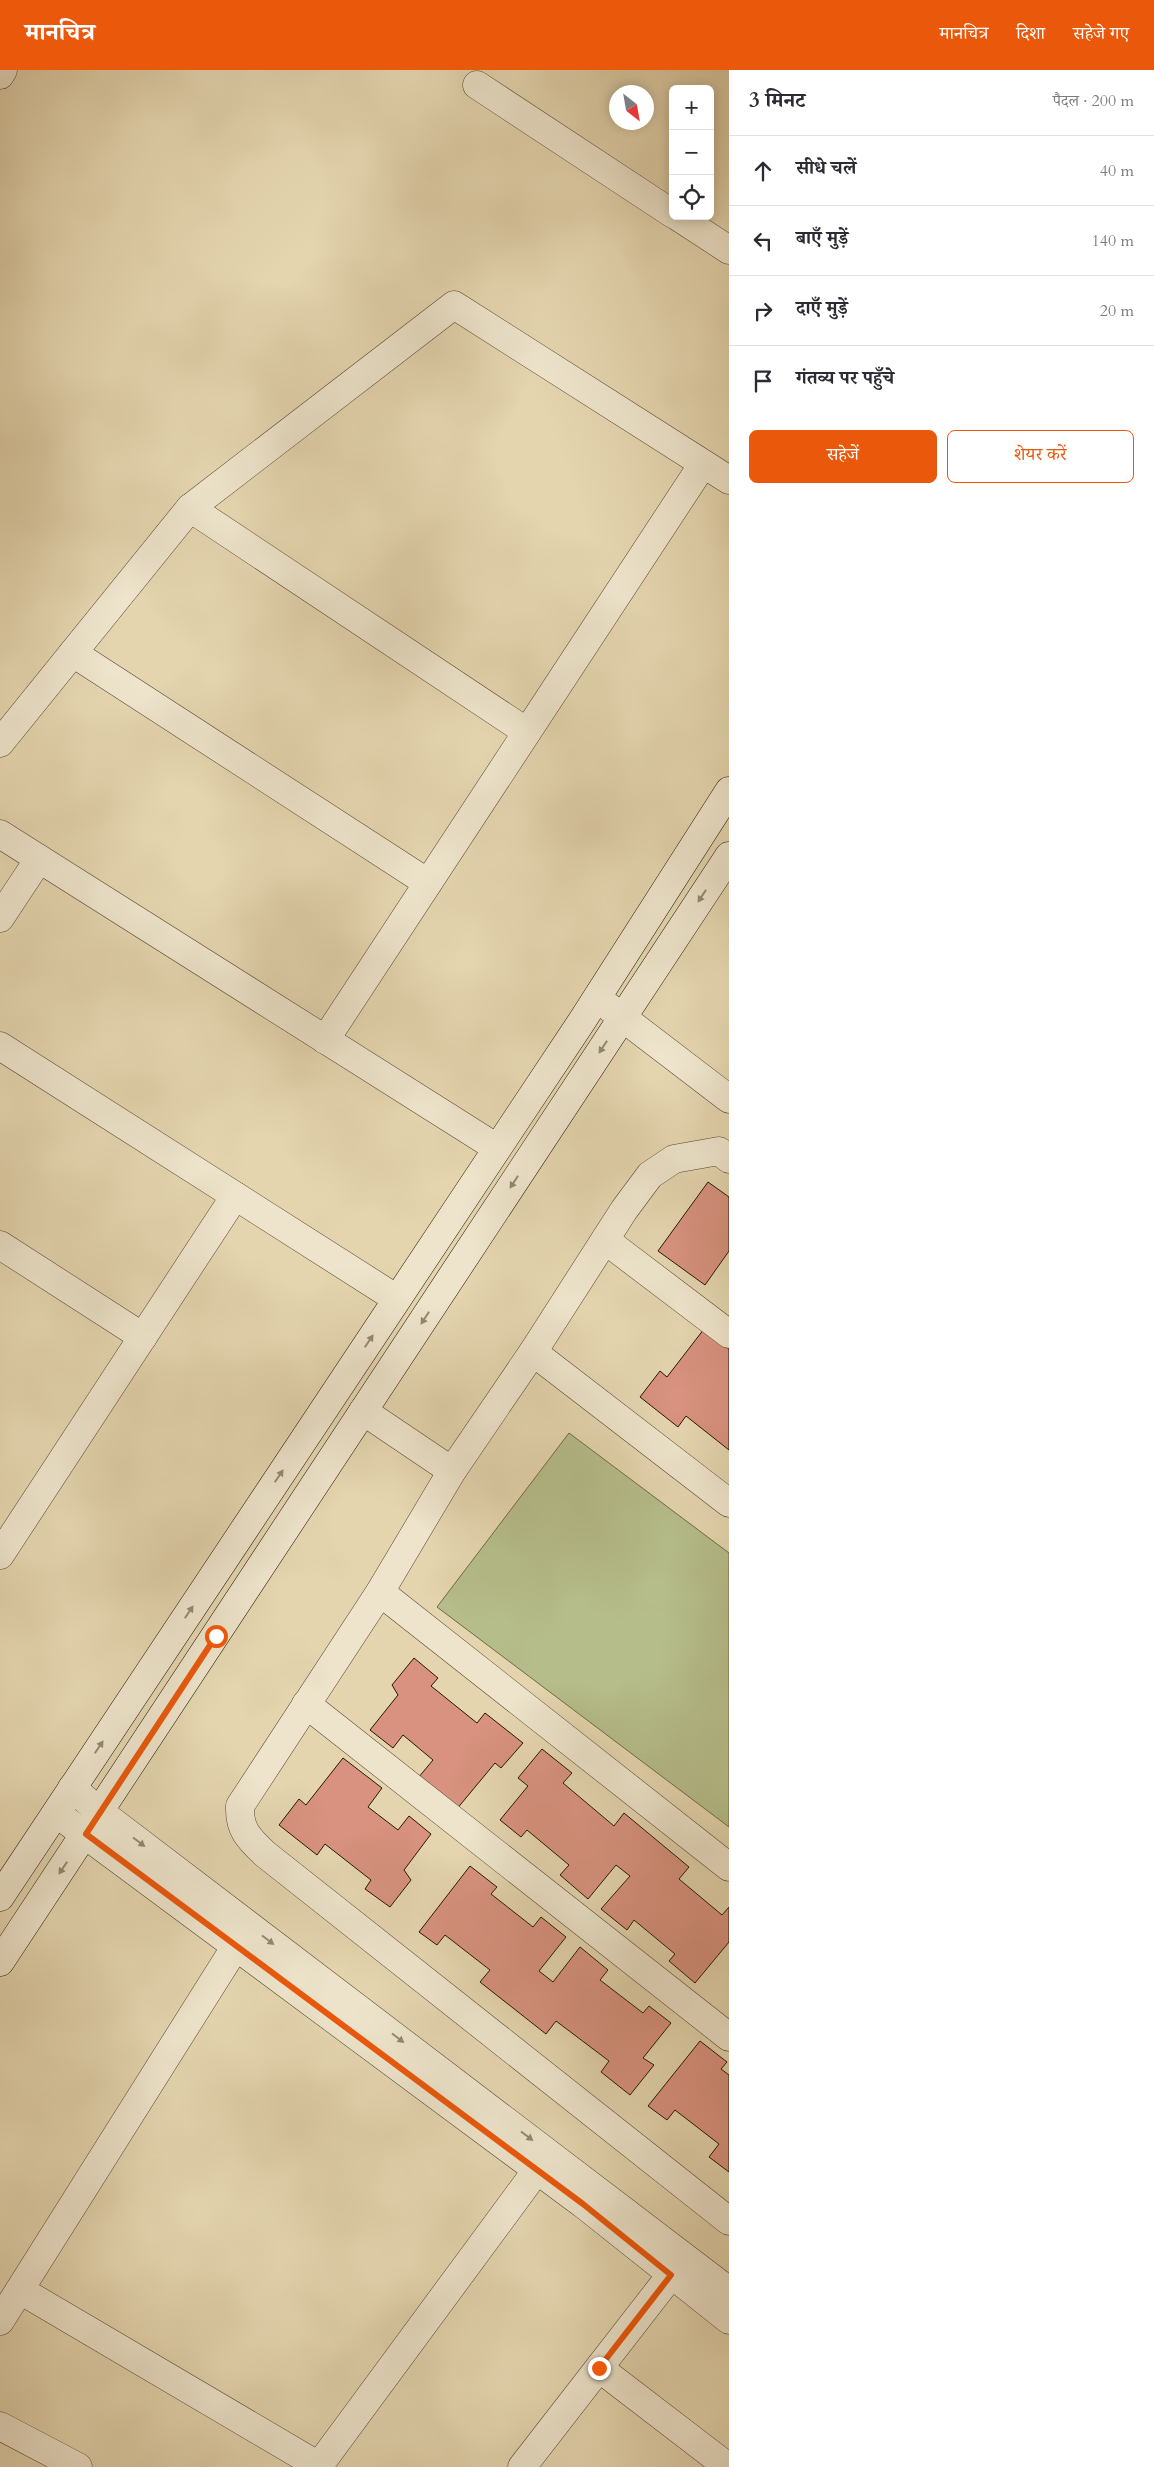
<!DOCTYPE html>
<html lang="hi">
<meta charset="utf-8">
<style>
body{margin:0;font-family:Cardo,"Noto Serif Devanagari",serif;background:#f7f7f7;color:#2b2b33}
.controls{position:absolute;right:15px;top:15px;display:grid;overflow:hidden;border-radius:8px;box-shadow:0 2px 12px #0003}
.controls button{width:45px;height:45px;display:grid;place-items:center;padding:0;border:0;border-bottom:1px solid #e1e1e2;background:#fff;color:#2b2b33;font:25px sans-serif}
.compass{position:absolute;left:609px;top:15px;width:45px;height:45px;border-radius:50%;background:#fff;box-shadow:0 2px 12px #0003;rotate:149deg}
.stop{position:absolute;width:15px;height:15px;margin:-11px;border:4px solid #ea580c;border-radius:50%;background:#fff}
.stop.end{background:#ea580c;border-color:#fff;box-shadow:0 1px 5px #0008}
.list{margin:0;padding:0;list-style:none}
h2{display:flex;justify-content:space-between;align-items:center;height:65px;margin:0;padding:0 20px;font-size:21px}
h2 small{font-size:16px;font-weight:400;color:#7c7c81}
.list li{display:grid;grid-template-columns:32px 1fr auto;gap:15px;align-items:center;box-sizing:border-box;height:70px;padding:0 20px;border-top:1px solid #e1e1e2}
.list b{display:block;font-size:19px;white-space:nowrap}
.list em{font-size:16px;font-style:normal;color:#7c7c81}
.actions{display:flex;gap:10px;padding:15px 20px}
.actions a{flex:1;padding:11px 0;border:1px solid #ea580c;border-radius:8px;text-align:center;font-size:18px;color:#ea580c}
.actions .main{background:#ea580c;color:#fff}
.icon{flex:none;width:28px;height:28px;fill:none;stroke:currentColor;stroke-width:2;stroke-linecap:round;stroke-linejoin:round}
.map{position:relative;flex:none;width:729px;height:2397px;overflow:hidden}
header{display:flex;align-items:center;gap:30px;box-sizing:border-box;height:70px;padding:0 25px;background:#ea580c;color:#fff}
header strong{font-size:24px}
nav{display:flex;gap:28px;margin-inline-start:auto;font-size:18px}
main{display:flex}
aside{flex:1;background:#fff}
.map>svg:first-child{display:block}
</style>
<header>
<strong>मानचित्र</strong>
<nav><a>मानचित्र</a><a>दिशा</a><a>सहेजे गए</a></nav>
</header>
<main>
<div class="map">
<svg width="729" height="2397" viewBox="0 0 729 2397">
<rect width="100%" height="100%" fill="#e4d5af"/>
<filter id="stains"><feTurbulence type="fractalNoise" baseFrequency=".004" numOctaves="4"/><feColorMatrix values="0 0 0 0 .2 0 0 0 0 .09 0 0 0 0 .02 0 0 0 .5 -.17"/></filter>
<radialGradient id="worn" r=".72"><stop offset=".6" stop-color="#630" stop-opacity="0"/><stop offset="1" stop-color="#630" stop-opacity=".3"/></radialGradient>
<polygon fill="#b5bd8a" stroke="#6e6a46" points="569,1363 729,1483 729,1757 437,1537"/>
<g fill="#d8927f" stroke="#261603">
<polygon points="708,1112 729,1127 729,1181 705,1215 658,1181"/>
<polygon points="704,1259 729,1279 729,1380 686,1346 678,1357 640,1327 660,1301 667,1307"/>
<polygon points="414,1588 438,1608 431,1616 477,1653 485,1643 523,1673 501,1698 495,1693 456,1740 418,1708 433,1690 403,1665 393,1678 370,1660 398,1625 392,1615"/>
<polygon points="542,1679 572,1703 563,1713 614,1756 624,1743 689,1797 679,1809 722,1845 729,1837 729,1872 695,1913 669,1891 675,1884 634,1850 627,1860 601,1839 630,1806 616,1795 588,1829 560,1805 569,1795 527,1760 521,1767 500,1750 528,1716 518,1708"/>
<polygon points="343,1688 382,1718 368,1737 398,1760 409,1746 431,1764 404,1800 411,1810 390,1837 365,1819 371,1810 325,1774 317,1785 279,1755 299,1729 306,1735"/>
<polygon points="470,1796 497,1817 491,1824 533,1857 541,1847 566,1867 539,1901 553,1912 580,1877 608,1900 600,1910 643,1943 649,1936 671,1953 643,1988 654,1995 630,2025 601,2002 609,1991 556,1951 546,1964 480,1912 490,1900 445,1865 437,1875 419,1862"/>
<polygon points="700,1971 727,1992 721,1999 729,2005 729,2102 709,2087 719,2074 675,2040 667,2050 648,2036"/>
</g>
<g fill="none" stroke-linecap="round" stroke-linejoin="round">
<g stroke="#56462e" stroke-width="29">
<g id="street">
<polyline points="0,5 3,0"/>
<polyline points="477,15 673,144"/>
<polyline points="677,146 729,180"/>
<polyline points="190,438 527,662"/>
<polyline points="73,583 428,813"/>
<polyline points="0,673 190,438 454,235 729,410"/>
<polyline points="0,764 497,1078"/>
<polyline points="0,848 39,789"/>
<polyline points="597,928 729,1029"/>
<polyline points="325,970 703,394"/>
<polyline points="0,976 397,1229"/>
<path d="M 729,1089 L 719,1081 L 674,1089 L 650,1105 L 624,1140 L 533,1282 L 452,1401 L 380,1522 L 240,1736 C 239,1759 248,1768 265,1784 L 729,2151"/>
<polyline points="605,1170 729,1264"/>
<polyline points="0,1175 143,1267"/>
<polyline points="533,1282 729,1433"/>
<polyline points="363,1341 452,1401"/>
<polyline points="0,1485 235,1126"/>
<polyline points="380,1522 729,1797"/>
<polyline points="306,1634 729,1967"/>
<polyline points="72,1718 100,1742 729,2221"/>
<polyline points="56,1743 583,2134 729,2250"/>
<polyline points="20,2220 319,2396"/>
<polyline points="0,2251 236,1876"/>
<polyline points="599,2298 728,2397"/>
<polyline points="0,2356 78,2397"/>
<polyline points="318,2397 537,2100"/>
<polyline points="522,2397 671,2205"/>
</g>
</g>
<g stroke="#261603" stroke-width="29">
<g id="secondary">
<polyline points="0,1827 582,951 729,721"/>
<polyline points="0,1892 729,786"/>
</g>
</g>
<use href="#street" stroke="#ede4cb" stroke-width="28"/>
<use href="#secondary" stroke="#ede4cb" stroke-width="28"/>
</g>
<defs><path id="oneway-solid" d="M-6-.8H1V-3.2L6.5 0L1 3.2V.8H-6Z" transform="scale(1.25)"/></defs>
<g fill="#938771">
<use href="#oneway-solid" transform="translate(702 826) rotate(123)"/>
<use href="#oneway-solid" transform="translate(603 977) rotate(123)"/>
<use href="#oneway-solid" transform="translate(514 1112) rotate(123)"/>
<use href="#oneway-solid" transform="translate(425 1248) rotate(123)"/>
<use href="#oneway-solid" transform="translate(369 1271) rotate(-56)"/>
<use href="#oneway-solid" transform="translate(279 1406) rotate(-56)"/>
<use href="#oneway-solid" transform="translate(189 1542) rotate(-56)"/>
<use href="#oneway-solid" transform="translate(99 1677) rotate(-56)"/>
<use href="#oneway-solid" transform="translate(139 1772) rotate(37)"/>
<use href="#oneway-solid" transform="translate(63 1798) rotate(124)"/>
<use href="#oneway-solid" transform="translate(268 1870) rotate(37)"/>
<use href="#oneway-solid" transform="translate(398 1968) rotate(37)"/>
<use href="#oneway-solid" transform="translate(527 2066) rotate(37)"/>
</g>
<g fill="none" stroke-linecap="round" stroke-linejoin="round">
<polyline stroke="#ea580c" stroke-width="6" points="216,1566 86,1764 583,2134 671,2205 599,2298"/>
</g>
<rect width="100%" height="100%" filter="url(#stains)"/>
<rect width="100%" height="100%" fill="url(#worn)"/>
</svg>
<div class="controls">
<button>+</button>
<button>−</button>
<button><svg class="icon" aria-label="locate" viewBox="0 0 24 24"><circle cx="12" cy="12" r="6"/><path d="M12 2v4M12 18v4M2 12h4M18 12h4"/></svg></button>
</div>
<svg class="compass" viewBox="-18 -18 36 36"><path d="M0-13l5 13h-10z" fill="#e53935"/><path d="M0 13l5-13h-10z" fill="#7c7c81"/></svg>
<div class="stop" style="left:216px;top:1566px"></div>
<div class="stop end" style="left:599px;top:2298px"></div>
</div>
<aside>
<h2>3 मिनट<small>पैदल · 200 m</small></h2>
<ul class="list">
<li><svg class="icon" aria-label="ahead" viewBox="0 0 24 24"><path d="M12 20V5M6 11l6-6 6 6"/></svg><div><b>सीधे चलें</b></div><em>40 m</em></li>
<li><svg class="icon" aria-label="left" viewBox="0 0 24 24"><path d="M17 20v-9H6M10 6l-5 5 5 5"/></svg><div><b>बाएँ मुड़ें</b></div><em>140 m</em></li>
<li><svg class="icon" aria-label="right" viewBox="0 0 24 24"><path d="M7 20v-9h11M14 6l5 5-5 5"/></svg><div><b>दाएँ मुड़ें</b></div><em>20 m</em></li>
<li><svg class="icon" aria-label="arrive" viewBox="0 0 24 24"><path d="M6 21V4h12l-3 4 3 4H6"/></svg><div><b>गंतव्य पर पहुँचे</b></div></li>
</ul>
<div class="actions"><a class="main">सहेजें</a><a>शेयर करें</a></div>
</aside>
</main>
